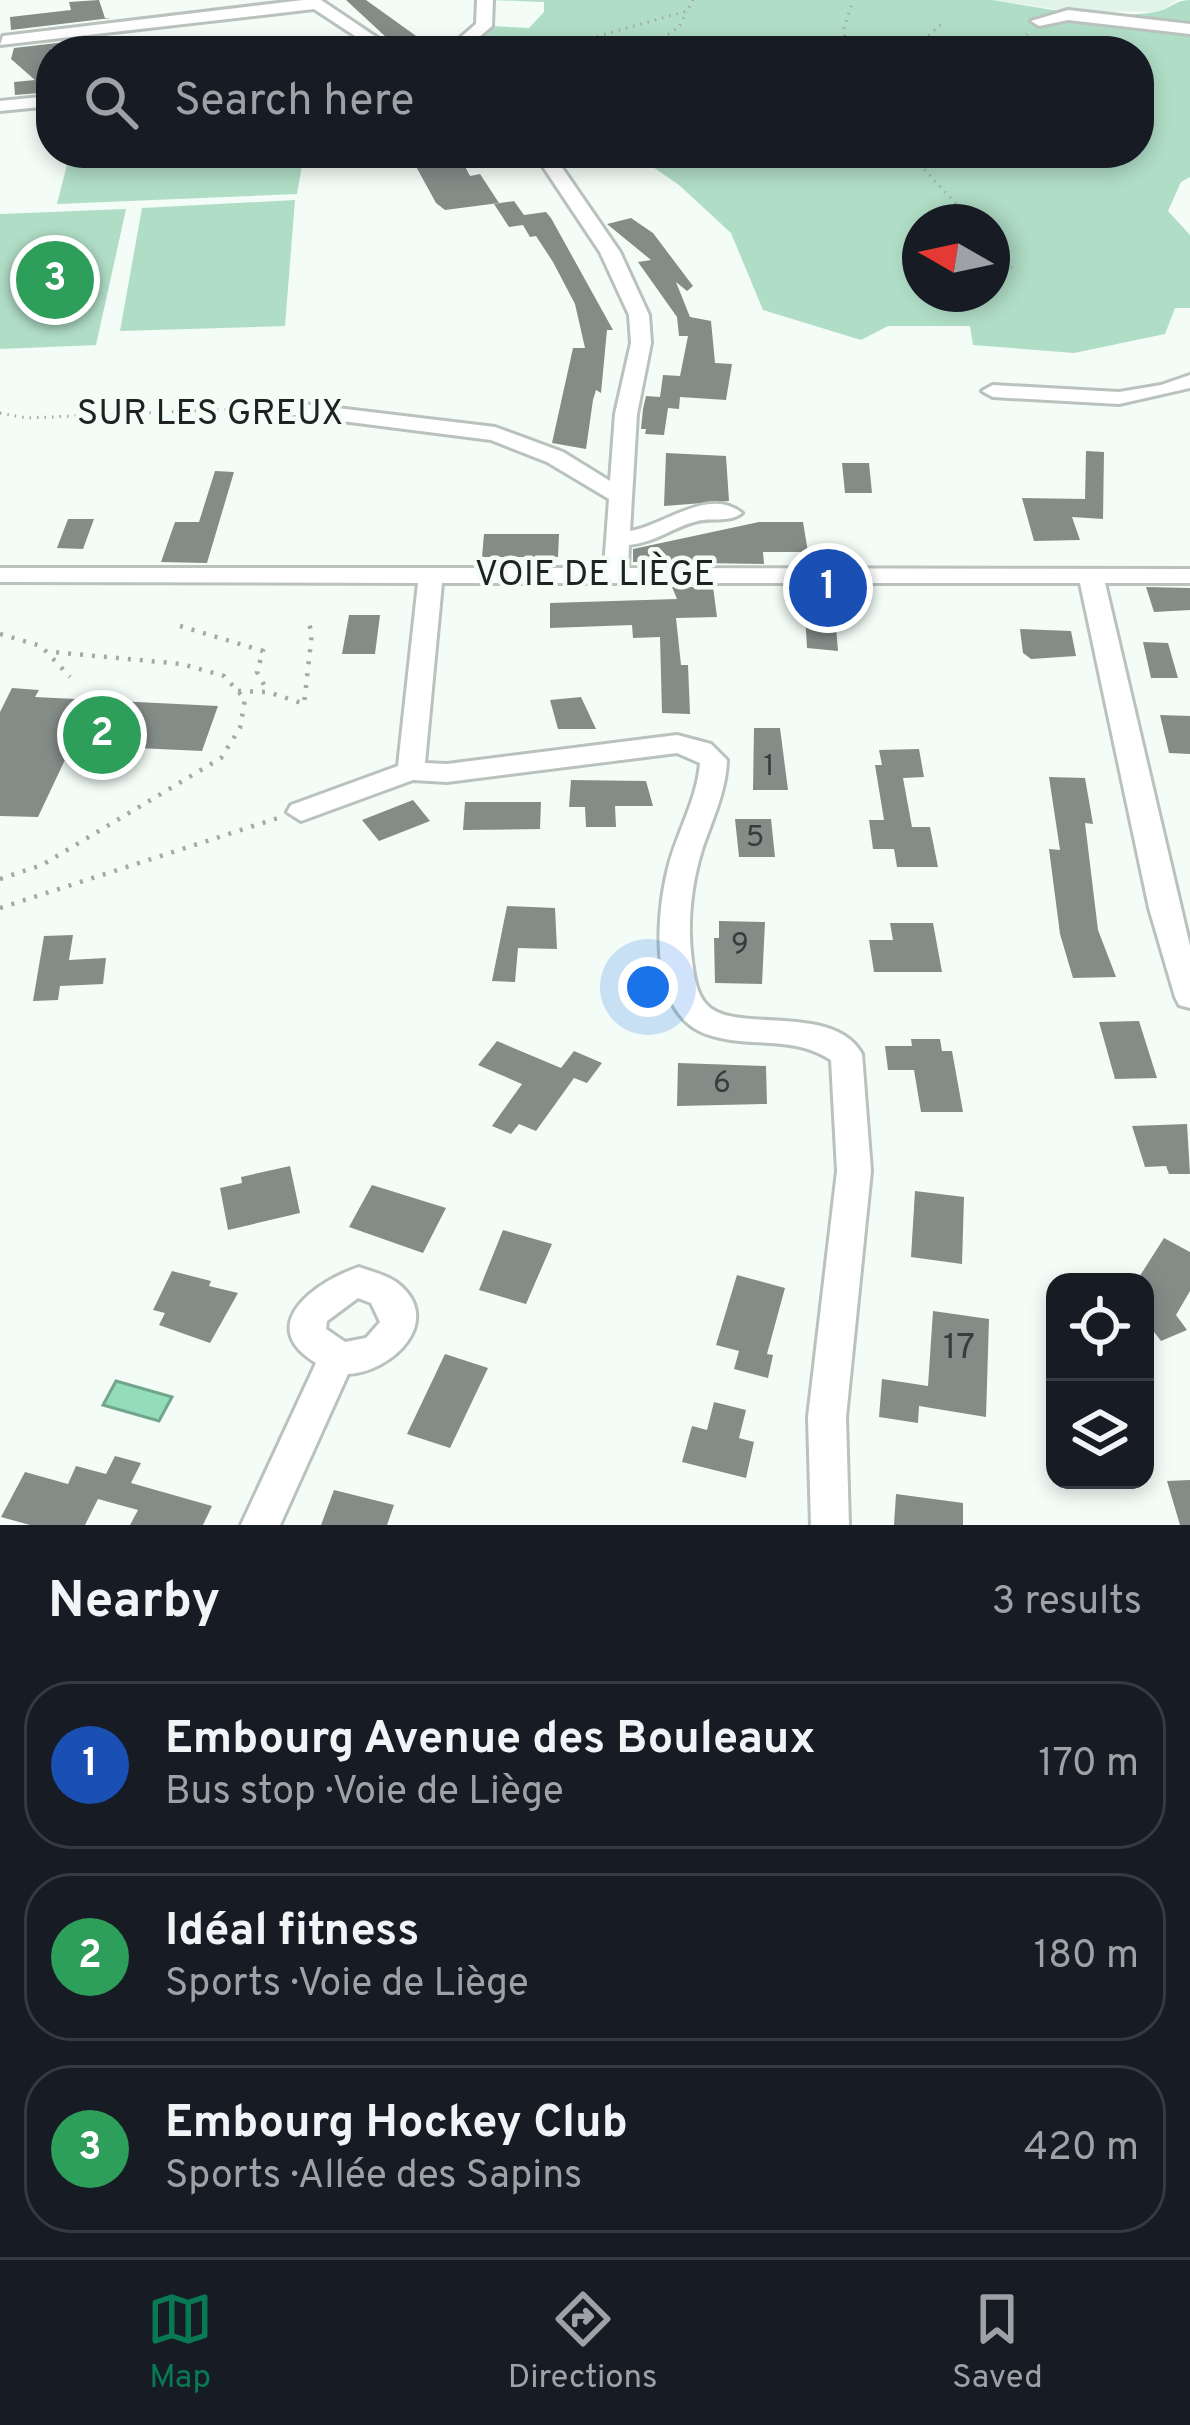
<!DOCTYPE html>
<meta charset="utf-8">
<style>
body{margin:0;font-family:Overpass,sans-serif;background:#20242c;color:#f1f3f6}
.controls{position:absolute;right:36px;bottom:36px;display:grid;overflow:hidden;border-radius:24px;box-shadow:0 6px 18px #0003}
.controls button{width:108px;height:108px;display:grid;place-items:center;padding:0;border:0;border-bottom:3px solid #363941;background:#171b24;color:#f1f3f6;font:60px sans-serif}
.compass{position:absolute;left:902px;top:204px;width:108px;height:108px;border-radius:50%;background:#171b24;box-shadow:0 6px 18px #0003;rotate:279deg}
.you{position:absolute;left:648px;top:987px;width:42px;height:42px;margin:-30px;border:9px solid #fff;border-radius:50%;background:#1a73e8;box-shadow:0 0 0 18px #1a73e833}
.badge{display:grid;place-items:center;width:78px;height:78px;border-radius:50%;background:#087953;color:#fff;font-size:39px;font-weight:700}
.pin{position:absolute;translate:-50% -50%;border:6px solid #fff;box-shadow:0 3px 12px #0006}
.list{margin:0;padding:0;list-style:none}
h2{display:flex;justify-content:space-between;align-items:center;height:156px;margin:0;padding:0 48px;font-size:51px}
h2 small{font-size:39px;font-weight:400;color:#9ea1a6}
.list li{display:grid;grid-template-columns:78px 1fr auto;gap:36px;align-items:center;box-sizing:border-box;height:168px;margin:0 24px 24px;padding:0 24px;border:3px solid #363941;border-radius:48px}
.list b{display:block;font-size:45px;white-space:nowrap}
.list p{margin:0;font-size:39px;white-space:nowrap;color:#9ea1a6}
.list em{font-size:39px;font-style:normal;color:#9ea1a6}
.icon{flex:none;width:66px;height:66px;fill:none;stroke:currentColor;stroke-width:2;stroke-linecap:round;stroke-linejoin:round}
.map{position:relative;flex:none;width:1190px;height:1525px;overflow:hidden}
.search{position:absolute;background:#171b24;box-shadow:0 6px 18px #0003;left:36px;right:36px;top:36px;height:132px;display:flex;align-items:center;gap:30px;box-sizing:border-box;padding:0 42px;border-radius:48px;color:#9ea1a6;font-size:45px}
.sheet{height:732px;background:#171b24}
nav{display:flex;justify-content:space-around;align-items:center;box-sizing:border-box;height:168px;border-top:3px solid #363941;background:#171b24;font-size:33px;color:#9ea1a6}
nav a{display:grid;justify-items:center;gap:6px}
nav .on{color:#087953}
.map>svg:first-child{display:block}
</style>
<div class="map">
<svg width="1190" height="1525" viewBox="0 0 1190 1525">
<rect width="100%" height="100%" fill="#f3fcf7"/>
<polygon fill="#e2f3ea" points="992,0 1177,0 1159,12 1067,11"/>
<g fill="#b0ddc6" fill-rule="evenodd">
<path d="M 492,0 L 992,0 C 1043,8 1103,21 1155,12 C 1169,10 1175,0 1190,0 L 1190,177 L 1181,182 L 1168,211 L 1190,235 L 1190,308 L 1175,308 L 1165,334 L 1074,353 L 973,345 L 970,326 L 888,326 L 861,340 L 763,310 L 731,233 L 679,185 L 633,153 L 1139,153 L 1139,51 L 516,51 L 472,46 L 491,26 L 529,28 L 544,12 L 544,2 ZM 920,222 L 992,222 L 992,294 L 920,294 Z"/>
<polygon points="70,153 304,153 297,194 57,204"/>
<polygon points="295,200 285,326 120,331 142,208"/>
<polygon points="126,209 96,345 0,349 0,214"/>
</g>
<polygon fill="#94ddba" stroke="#71a58c" stroke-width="3" points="116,1381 172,1397 159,1421 103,1405"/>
<g fill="#848c88">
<polygon points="99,0 105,18 111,18 11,30 10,17 71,10 69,2"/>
<polygon points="346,0 366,0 437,51 401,51"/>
<polygon points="117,36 119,43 51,48 51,92 15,95 14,82 35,80 11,59 14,48"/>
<polygon points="447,157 461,159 470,176 480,174 499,203 445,210 436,203 413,161"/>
<polygon points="514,201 524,215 546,212 551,218 613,330 607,330 601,393 596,390 593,400 586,449 552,443 573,348 585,348 575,304 553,262 536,236 530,237 523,225 509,227 494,204"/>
<polygon points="631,218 653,233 693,286 687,291 676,282 690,317 711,321 715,363 732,364 726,400 680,397 679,409 668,408 664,435 645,434 646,429 641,429 643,409 646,396 660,397 663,375 680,376 688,336 679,336 677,317 638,262 651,260 607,224"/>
<polygon points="1086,451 1104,452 1103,519 1072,517 1080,540 1034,541 1022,498 1085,499"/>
<polygon points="666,453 726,456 729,501 664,506"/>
<polygon points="842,463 869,463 872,493 845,493"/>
<polygon points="215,471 234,472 207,563 161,562 175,522 199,522"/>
<polygon points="68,519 94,519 83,549 57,548"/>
<polygon points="759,522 803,522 808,552 763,552 764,564 633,562 633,549"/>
<polygon points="484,534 559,534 558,557 482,557"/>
<polygon points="672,587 713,587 717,617 676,618 681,665 688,665 690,714 662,713 660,637 633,638 632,625 550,628 550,603 677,599"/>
<polygon points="1146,587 1190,588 1190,610 1154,612"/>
<polygon points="813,602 834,603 838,651 807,648 805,613 814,613"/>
<polygon points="349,615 380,615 375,654 342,654"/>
<polygon points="1020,629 1071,631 1076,656 1031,659 1023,653"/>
<polygon points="1143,642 1168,643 1178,678 1151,678"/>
<polygon points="12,688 39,690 35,697 218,706 202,751 72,745 38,817 0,816 0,712"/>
<polygon points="581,697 596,729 558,729 550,700"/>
<polygon points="1160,715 1190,716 1190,754 1169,753"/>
<polygon points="754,728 780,728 788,790 753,790"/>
<polygon points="919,749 924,777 903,778 912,827 930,827 938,867 897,867 894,849 873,849 869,820 884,820 875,765 882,765 879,750"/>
<polygon points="1049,777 1085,778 1093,824 1085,823 1098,930 1116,977 1073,978 1060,934 1049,849 1060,850"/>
<polygon points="571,780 646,781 653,806 615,806 616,827 586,827 585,807 569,807"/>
<polygon points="413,800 430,821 379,841 362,820"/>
<polygon points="465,802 541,802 540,829 463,830"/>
<polygon points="735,819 771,819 775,857 739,857"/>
<polygon points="507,906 555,908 557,949 518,948 515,982 492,981"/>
<polygon points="719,921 765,922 762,984 715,983 714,938 719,938"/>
<polygon points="890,923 933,923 942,972 874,972 869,940 893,940"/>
<polygon points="73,935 69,960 106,958 103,984 60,986 58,1000 33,1001 44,936"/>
<polygon points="1139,1021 1157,1078 1115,1079 1099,1022"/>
<polygon points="911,1039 940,1039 942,1051 952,1051 963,1112 921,1112 914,1070 888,1070 885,1046 912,1046"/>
<polygon points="497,1041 561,1068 574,1051 602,1063 587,1083 574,1078 536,1131 519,1124 511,1134 492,1126 522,1084 478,1065"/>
<polygon points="678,1063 766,1066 767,1104 677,1106"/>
<polygon points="1187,1124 1190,1174 1169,1174 1166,1166 1145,1167 1132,1126"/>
<polygon points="290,1166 300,1213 228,1230 220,1188 242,1183 241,1177"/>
<polygon points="372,1185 446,1208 423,1253 349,1227"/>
<polygon points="915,1191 964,1197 962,1264 911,1257"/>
<polygon points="503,1230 552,1244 526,1304 479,1290"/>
<polygon points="1164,1238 1190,1252 1190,1291 1176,1315 1187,1330 1161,1341 1145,1320 1145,1282 1136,1282"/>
<polygon points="172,1271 211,1281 209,1286 238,1293 210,1343 159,1325 165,1313 153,1310"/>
<polygon points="737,1275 785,1288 767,1354 773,1355 768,1378 734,1369 739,1351 716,1345"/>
<polygon points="933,1311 989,1319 986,1417 919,1406 918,1423 879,1417 882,1379 928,1386"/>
<polygon points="445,1354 488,1368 450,1448 407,1434"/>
<polygon points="714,1402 746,1410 739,1438 754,1442 746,1478 682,1462 692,1426 707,1430"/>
<polygon points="115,1456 141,1463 131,1483 212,1506 203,1525 130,1525 138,1510 98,1499 85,1525 30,1525 1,1517 25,1472 68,1484 76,1466 106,1474"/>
<polygon points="1190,1480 1190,1525 1180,1525 1167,1481"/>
<polygon points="334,1490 394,1505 387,1525 321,1525"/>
<polygon points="896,1494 963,1503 963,1525 894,1525"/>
</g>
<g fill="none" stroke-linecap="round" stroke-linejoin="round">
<g stroke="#b9c2bd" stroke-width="6">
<g id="minor">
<polygon points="303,0 321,0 397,51 378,51 314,9 0,45 3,36"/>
<polygon points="477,0 493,0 492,26 463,51 445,51 476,24"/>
<polygon points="1068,10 1190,24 1190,34 1068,20 1039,26 1031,21"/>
<polygon points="51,96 51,106 0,111 0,101"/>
<path d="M 534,153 L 552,153 L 620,252 L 649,315 L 651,343 L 637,414 L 630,531 C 664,526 708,486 742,513 C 727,524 711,516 694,522 C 669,529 659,541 629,545 L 628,568 L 1190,569 L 1190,583 L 1105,583 L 1190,946 L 1190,1008 L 1179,1005 L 1175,997 L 1149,908 L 1080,583 L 442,583 L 425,763 L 447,764 L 677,735 L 711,744 L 727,760 C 726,792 712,820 702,850 C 691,885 687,925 692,961 C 694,976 696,994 707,1005 C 733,1034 834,1002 862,1054 L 871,1171 L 846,1417 L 849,1525 L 811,1525 L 808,1417 L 837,1171 L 831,1060 C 792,1034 747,1049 706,1034 C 648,1013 656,916 668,868 C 677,832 697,800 700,763 L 677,753 L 447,782 L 413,780 L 301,821 L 287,812 L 291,805 L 398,766 L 418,583 L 0,582 L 0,568 L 604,568 L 609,499 L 547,462 L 491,440 L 287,414 L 276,408 L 287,402 L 495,427 L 563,452 L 610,481 L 615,414 L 631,343 L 629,315 L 600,252 Z"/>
<polygon points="1190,375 1190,388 1119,404 993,397 982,391 993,385 1119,392 1161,385"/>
<path d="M 359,1267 C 370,1271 386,1275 396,1282 C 446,1319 393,1372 348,1374 L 280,1525 L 241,1525 L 316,1363 C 253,1325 317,1281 359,1267 ZM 358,1298 L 371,1303 L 380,1322 L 366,1338 L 345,1342 L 326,1329 L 327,1321 Z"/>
</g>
</g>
<g stroke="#a3a9a5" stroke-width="3" stroke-dasharray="1.5 6" stroke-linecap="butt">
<polyline points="926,38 1001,51"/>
<polyline points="563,51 574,43 687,11 693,0"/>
<polyline points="643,51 679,27 687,12"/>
<polyline points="846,51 844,28 853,0"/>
<polyline points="912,51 942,23"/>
<polyline points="1011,51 1027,34"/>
<polyline points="1139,59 1147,75 1147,94"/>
<polyline points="909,153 973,222"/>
<polyline points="992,244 1012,268"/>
<polyline points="0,413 27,418 263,408"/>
</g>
<g stroke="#a3a9a5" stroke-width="4.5" stroke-dasharray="3 9" stroke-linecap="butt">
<polyline points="180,626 263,651 257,672 268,692"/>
<polyline points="0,634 41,646 70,677"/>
<polyline points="238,691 268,692 304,704 312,633 308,621"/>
<polyline points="0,879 42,865 221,758 240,728 245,699 224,676 182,664 53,652"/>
<polyline points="0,908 278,818"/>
</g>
<use href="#minor" fill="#fff" fill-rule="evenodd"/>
</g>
<g text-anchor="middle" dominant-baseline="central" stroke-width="9" stroke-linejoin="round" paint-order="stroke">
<g font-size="30" fill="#383c3a">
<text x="769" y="767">1</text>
<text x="755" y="838">5</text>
<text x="740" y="945">9</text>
<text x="722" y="1084">6</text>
</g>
<g font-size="36" fill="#1f2220" stroke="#f3fcf7">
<text x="210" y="415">SUR LES GREUX</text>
<text x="595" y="576">VOIE DE LIÈGE</text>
</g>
<g font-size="36" fill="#383c3a">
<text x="959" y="1349">17</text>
</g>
</g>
</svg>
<div class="controls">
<button><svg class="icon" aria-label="locate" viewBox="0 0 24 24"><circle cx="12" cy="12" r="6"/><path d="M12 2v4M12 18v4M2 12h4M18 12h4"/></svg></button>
<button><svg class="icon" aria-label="layers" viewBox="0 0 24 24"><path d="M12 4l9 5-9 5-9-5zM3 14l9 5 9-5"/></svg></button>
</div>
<svg class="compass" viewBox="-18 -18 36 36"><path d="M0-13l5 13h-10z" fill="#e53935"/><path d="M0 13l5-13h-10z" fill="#9ea1a6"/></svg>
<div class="you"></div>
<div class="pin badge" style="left:828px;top:588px;background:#1a4fb4">1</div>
<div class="pin badge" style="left:102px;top:735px;background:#2e9e5b">2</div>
<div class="pin badge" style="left:55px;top:280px;background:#2e9e5b">3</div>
<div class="search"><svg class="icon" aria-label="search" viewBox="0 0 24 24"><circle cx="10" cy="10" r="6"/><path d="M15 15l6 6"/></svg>Search here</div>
</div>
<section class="sheet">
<h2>Nearby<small>3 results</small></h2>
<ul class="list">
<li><span class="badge" style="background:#1a4fb4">1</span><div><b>Embourg Avenue des Bouleaux</b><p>Bus stop · Voie de Liège</p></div><em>170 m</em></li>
<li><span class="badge" style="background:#2e9e5b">2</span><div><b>Idéal fitness</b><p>Sports · Voie de Liège</p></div><em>180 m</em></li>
<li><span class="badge" style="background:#2e9e5b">3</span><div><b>Embourg Hockey Club</b><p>Sports · Allée des Sapins</p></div><em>420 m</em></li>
</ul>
</section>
<nav>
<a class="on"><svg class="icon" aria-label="map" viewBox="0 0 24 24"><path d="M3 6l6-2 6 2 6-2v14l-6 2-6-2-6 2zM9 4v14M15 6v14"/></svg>Map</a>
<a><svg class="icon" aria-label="directions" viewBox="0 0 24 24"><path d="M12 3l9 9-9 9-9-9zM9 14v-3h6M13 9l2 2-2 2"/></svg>Directions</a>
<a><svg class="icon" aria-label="saved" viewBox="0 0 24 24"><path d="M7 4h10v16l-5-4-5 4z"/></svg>Saved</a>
</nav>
